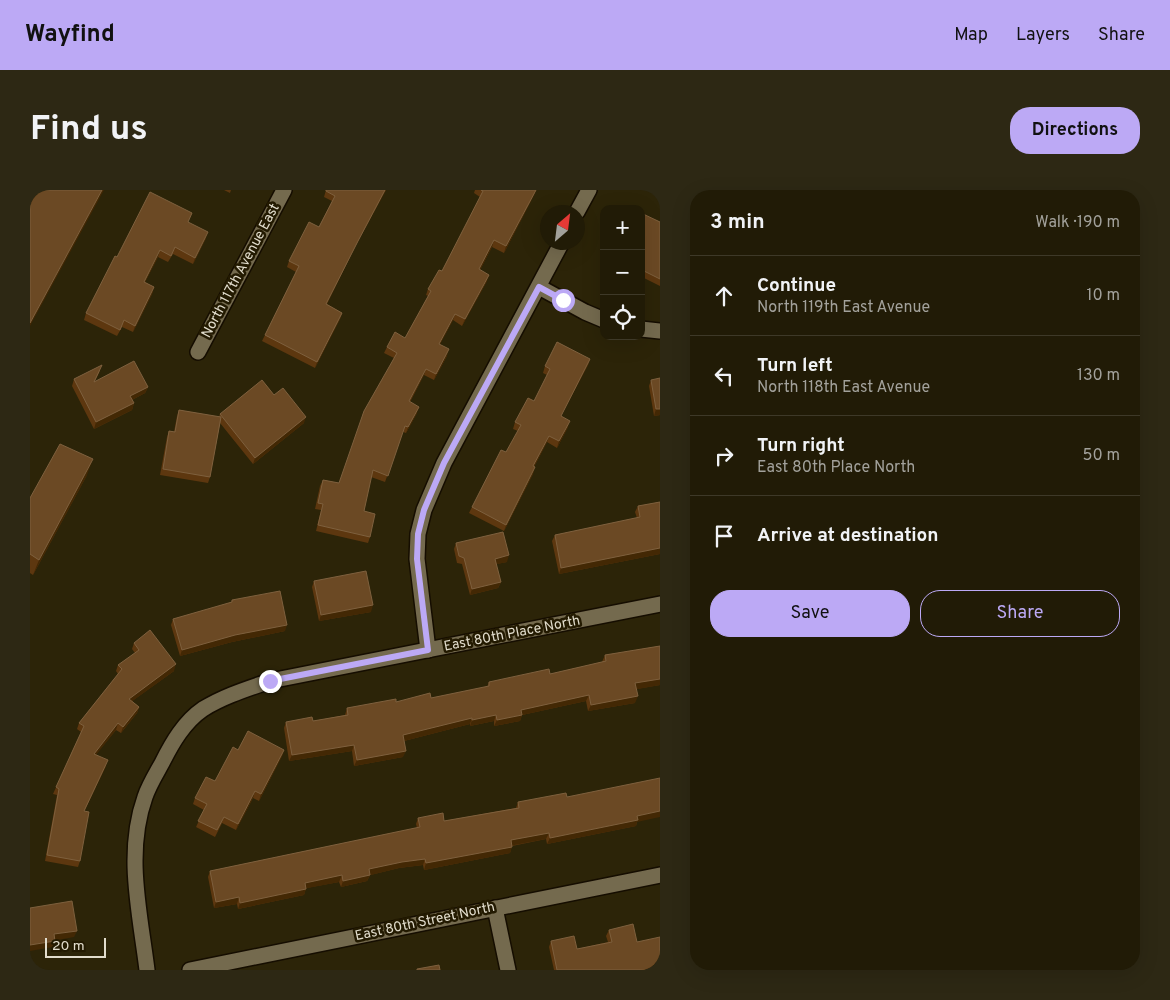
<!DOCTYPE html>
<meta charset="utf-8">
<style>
body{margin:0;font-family:Overpass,sans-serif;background:#2d2814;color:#f1f3f6}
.controls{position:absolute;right:15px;top:15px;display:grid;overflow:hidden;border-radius:10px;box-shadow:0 5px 20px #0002}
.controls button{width:45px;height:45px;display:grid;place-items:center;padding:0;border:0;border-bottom:1px solid #3e3928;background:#211b06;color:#f1f3f6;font:25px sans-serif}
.compass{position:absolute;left:510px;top:15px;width:45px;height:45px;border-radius:50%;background:#211b06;box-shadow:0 5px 20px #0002;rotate:28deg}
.scale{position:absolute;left:15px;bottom:12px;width:61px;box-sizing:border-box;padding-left:5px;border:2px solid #e1dccc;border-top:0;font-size:14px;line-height:18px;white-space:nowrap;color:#e1dccc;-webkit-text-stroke:4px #231a01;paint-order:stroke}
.stop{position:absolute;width:15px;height:15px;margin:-11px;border:4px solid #bca9f5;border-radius:50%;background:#fff}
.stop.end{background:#bca9f5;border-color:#fff;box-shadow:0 1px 5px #0008}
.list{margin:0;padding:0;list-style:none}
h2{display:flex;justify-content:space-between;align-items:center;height:65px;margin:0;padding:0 20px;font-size:21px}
h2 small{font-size:16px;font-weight:400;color:#a2a19b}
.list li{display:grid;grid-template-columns:32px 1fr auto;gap:15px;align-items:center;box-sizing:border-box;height:80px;padding:0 20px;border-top:1px solid #3e3928}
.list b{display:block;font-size:19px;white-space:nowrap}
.list p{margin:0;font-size:16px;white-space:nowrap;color:#a2a19b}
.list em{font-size:16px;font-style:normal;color:#a2a19b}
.actions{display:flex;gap:10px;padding:15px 20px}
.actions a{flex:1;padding:11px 0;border:1px solid #bca9f5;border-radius:20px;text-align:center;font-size:18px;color:#bca9f5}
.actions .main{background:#bca9f5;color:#111}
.icon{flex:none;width:28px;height:28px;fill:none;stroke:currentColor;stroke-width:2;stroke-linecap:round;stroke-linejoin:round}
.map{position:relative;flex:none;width:630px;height:780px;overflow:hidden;border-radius:20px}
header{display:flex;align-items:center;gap:30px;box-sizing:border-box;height:70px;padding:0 25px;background:#bca9f5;color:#111}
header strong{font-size:24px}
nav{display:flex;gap:28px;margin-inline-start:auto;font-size:18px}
.intro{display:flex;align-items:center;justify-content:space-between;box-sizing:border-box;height:120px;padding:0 30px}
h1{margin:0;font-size:35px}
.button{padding:12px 22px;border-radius:20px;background:#bca9f5;color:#111;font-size:18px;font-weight:700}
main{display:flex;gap:30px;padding:0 30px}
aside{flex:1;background:#211b06;border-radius:20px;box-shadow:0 5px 20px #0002}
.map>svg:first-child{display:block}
</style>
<header>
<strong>Wayfind</strong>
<nav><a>Map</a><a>Layers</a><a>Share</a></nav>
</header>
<div class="intro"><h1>Find us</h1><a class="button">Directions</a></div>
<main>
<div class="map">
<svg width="630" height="780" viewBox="0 0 630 780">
<rect width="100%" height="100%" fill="#2c2408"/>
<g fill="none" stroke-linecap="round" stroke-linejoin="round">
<g stroke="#150d00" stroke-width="18">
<g id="street">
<polyline points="547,22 559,0"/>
<polyline points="509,97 555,122 574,130"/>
<polyline points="611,139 630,141"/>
<polyline points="168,162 254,0"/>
<polyline points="398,460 387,369 388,344 394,320 414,273 532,52"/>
<polyline points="465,718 478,780"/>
<path d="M 117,780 C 110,723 95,663 115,607 C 119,595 126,584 132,573 C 142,553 154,532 173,519 C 194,506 217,499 240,491 L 630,414"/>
<polyline points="160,780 630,685"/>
</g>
</g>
<use href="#street" stroke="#746a4e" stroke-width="15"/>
</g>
<g fill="#5d370f">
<polygon points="194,0 201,0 200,3"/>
<polygon points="296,0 356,0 325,57 297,114 312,123 310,129 285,178 232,151 235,145 266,82 257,77 259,71 289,37 302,11 294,7"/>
<polygon points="445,0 506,0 504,5 474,63 462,57 450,80 457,91 432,136 423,130 410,154 417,166 404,190 394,185 380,212 387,223 376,243 373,242 355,292 341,287 334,321 340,347 338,353 286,341 291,320 285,319 290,296 293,290 309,293 364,168 354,163 357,157 375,148 398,106 396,105 398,99 412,81 450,7 444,3"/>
<polygon points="611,23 630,32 630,96 612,87 611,88"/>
<polygon points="158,32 176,48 163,74 143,64 138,72 128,67 115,92 124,97 122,104 103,142 92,137 87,146 54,130 56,123 87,67"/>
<polygon points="560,169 558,175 531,226 538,237 527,258 517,252 504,277 503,284 474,341 439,323 442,317 476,262 488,241 483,239 485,232 504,211 517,185 513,183 515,176"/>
<polygon points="70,181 65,191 118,197 115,203 102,210 104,213 102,220 64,239 42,196 44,189"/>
<polygon points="621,190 630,225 624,226 619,196"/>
<polygon points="244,205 274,233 223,274 190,233 180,287 178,293 130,285 137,247 139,241 144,242 147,226 149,220 189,227 190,224"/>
<polygon points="57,285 3,385 0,383 0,308"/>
<polygon points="630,312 630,364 529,384 522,351 525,345 607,328 605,322 608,316"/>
<polygon points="426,353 477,372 466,374 471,392 468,398 440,405 432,374 427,373 424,359"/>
<polygon points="284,391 341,422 289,431 282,397"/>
<polygon points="202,410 255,441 202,452 150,466 141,435 143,429 201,413"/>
<polygon points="104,453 144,481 102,511 109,517 107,523 91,543 86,540 66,564 76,576 54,622 50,671 48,677 15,671 27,605 23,604 51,542 47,539 49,533 88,484 86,481 88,475 105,463 102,459"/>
<polygon points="630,456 630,495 606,499 605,513 558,521 556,511 492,525 490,531 464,536 464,531 440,536 440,534 374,551 373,567 324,576 322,561 259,571 254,538 256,532 283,531 315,525 317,518 401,508 457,497 459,492 520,484 572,472 575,465"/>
<polygon points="208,560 254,560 252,566 229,611 223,608 206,640 192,633 185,647 166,637 174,620 163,614 165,608 185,591"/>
<polygon points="537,607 607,632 606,636 517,654 516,649 482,656 480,663 394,680 393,675 369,678 340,685 337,691 311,697 309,692 276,698 274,705 208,719 207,714 184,718 178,687 180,681 387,638 386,634 388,628 414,631 486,618 488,612"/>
<polygon points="579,740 607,752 630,780 524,780 519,757 521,751 547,759 578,752 576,746"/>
</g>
<g fill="#432804">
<polygon points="72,0 74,0 0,136 0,133"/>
<polygon points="355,0 356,0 325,57 294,120 296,114 328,51"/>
<polygon points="506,0 504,5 474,63 476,56"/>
<polygon points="178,42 176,48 163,74 165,68"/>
<polygon points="464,50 462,57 447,86 449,79"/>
<polygon points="130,60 128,67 112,98 114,92"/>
<polygon points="459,85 457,91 432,136 435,129"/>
<polygon points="124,97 122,104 103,142 105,136"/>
<polygon points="312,123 310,129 285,178 287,172"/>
<polygon points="425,124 423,130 407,160 409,154"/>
<polygon points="419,159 417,166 404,190 406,184"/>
<polygon points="560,169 558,175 528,232 531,226"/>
<polygon points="396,179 394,185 376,217 379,211"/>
<polygon points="118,197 115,203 98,212 100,206"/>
<polygon points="104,213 102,220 64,239 66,232"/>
<polygon points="389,217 387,223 376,243 378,237"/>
<polygon points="626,219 630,219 630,225 624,226"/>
<polygon points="276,227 274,233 223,274 225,268"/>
<polygon points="540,231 538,237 527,258 529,251"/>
<polygon points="519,246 517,252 501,282 503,276"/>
<polygon points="63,269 57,285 3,385 9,370"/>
<polygon points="505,277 503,284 474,341 476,335"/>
<polygon points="630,358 630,364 529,384 531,378"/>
<polygon points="479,365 477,372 463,375 465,369"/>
<polygon points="471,392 468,398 440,405 442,399"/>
<polygon points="343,415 341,422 289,431 291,425"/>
<polygon points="257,435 255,441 202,452 150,466 152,460 205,445"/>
<polygon points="146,474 144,481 97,515 99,509"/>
<polygon points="630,489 630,495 603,500 605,493"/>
<polygon points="559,505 556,511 492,525 490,531 464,536 467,530 491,520"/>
<polygon points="608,506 605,513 558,521 561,515"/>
<polygon points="109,517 107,523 91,543 93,537"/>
<polygon points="466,525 464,531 440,536 442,530"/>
<polygon points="442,528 440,534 370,552 373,545"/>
<polygon points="88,533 86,540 62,570 64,564"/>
<polygon points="324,555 322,561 259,571 262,565"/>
<polygon points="254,560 252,566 229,611 231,604"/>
<polygon points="376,561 373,567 324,576 327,570"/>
<polygon points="78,570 76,576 51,628 54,621"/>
<polygon points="225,601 223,608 206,640 208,634"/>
<polygon points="630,621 630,627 607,632 606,636 517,654 520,648 607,626"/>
<polygon points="519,643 516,649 479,656 481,650"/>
<polygon points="482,657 480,663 394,680 396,673"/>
<polygon points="395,669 393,675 369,678 337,686 340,685 337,691 311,697 313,691 339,679 372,672"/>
<polygon points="312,685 309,692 273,699 275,693"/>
<polygon points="276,699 274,705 208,719 210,713"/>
<polygon points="209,707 207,714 184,718 186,712"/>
<polygon points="47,741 44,747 22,751 24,744"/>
<polygon points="25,751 23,757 0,761 0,755"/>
</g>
<g fill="#6b4924" stroke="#7e603e">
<polygon points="0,0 72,0 0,133"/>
<polygon points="296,0 355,0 328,51 296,114 312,123 287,172 235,145 269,76 259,71 279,32 289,37 305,6 296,1"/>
<polygon points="451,0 506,0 476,56 464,50 449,79 459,85 435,129 425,124 409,154 419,159 406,184 396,179 379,211 389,217 378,237 375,236 358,286 343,280 334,321 345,324 340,347 288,335 293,314 288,313 293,290 309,293 334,221 367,163 357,157 365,142 375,148 401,101 398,99 409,80 412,81 453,1"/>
<polygon points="120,2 162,23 158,32 178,42 165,68 145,57 141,66 130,60 114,92 124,97 105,136 94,130 90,140 56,123 85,66 87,67"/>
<polygon points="611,23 630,32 630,89 614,81 611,87"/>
<polygon points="527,152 560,169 531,226 540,231 529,251 519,246 503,276 505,277 476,335 442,317 471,260 476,262 491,235 485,232 498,208 504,211 520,179 515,176"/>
<polygon points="104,171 118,197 100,206 104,213 66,232 44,189 72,175 64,192"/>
<polygon points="630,188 630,219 626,219 621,190"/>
<polygon points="232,190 244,205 253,198 276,227 225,268 190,224"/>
<polygon points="149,220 191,227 180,287 133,279 139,241 145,242"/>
<polygon points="30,254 63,269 9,370 0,364 0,308"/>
<polygon points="630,312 630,358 531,378 525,345 610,327 608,316"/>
<polygon points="473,342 479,365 465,369 471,392 442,399 434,368 429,366 426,353"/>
<polygon points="336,381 343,415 291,425 284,391"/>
<polygon points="250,401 257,435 205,445 152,460 143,429 202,412 202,410"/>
<polygon points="120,440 146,474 99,509 109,517 93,537 88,533 64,564 78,570 54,621 59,622 50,671 17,665 29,599 26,597 54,536 49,533 92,479 88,475 109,460 104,453"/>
<polygon points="630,456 630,489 605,493 608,506 561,515 559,505 491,520 492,525 467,530 466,525 442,530 442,528 373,545 376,561 327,570 324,555 262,565 256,532 282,527 283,531 318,525 317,518 366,509 366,512 400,503 401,508 459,496 459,492 519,479 520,484 576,471 575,465"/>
<polygon points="218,541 254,560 231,604 225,601 208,634 194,627 187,640 168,631 177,614 165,608 176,587 185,591 203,557 208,560"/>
<polygon points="630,588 630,621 607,626 608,630 520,648 519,643 481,650 482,657 396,673 395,669 372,672 339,679 340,685 313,691 312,685 275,693 276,699 210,713 209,707 186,712 180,681 390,637 388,628 413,623 414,631 489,618 488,612 536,603 537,607"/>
<polygon points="42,711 47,741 24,744 25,751 0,755 0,718"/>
<polygon points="603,734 607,752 630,747 630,780 527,780 521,751 544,746 547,759 582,752 579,740"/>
<polygon points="409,775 410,780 387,780 387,779"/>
</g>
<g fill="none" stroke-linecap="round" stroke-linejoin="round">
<polyline stroke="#bca9f5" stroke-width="6" points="240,491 398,460 387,369 388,344 394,320 414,273 509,97 533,110"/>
</g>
<g text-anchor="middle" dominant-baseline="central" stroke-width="5" stroke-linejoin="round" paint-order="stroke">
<g font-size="14" fill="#e1dccc" stroke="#231a01">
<text transform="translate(211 81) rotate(-62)">North 117th Avenue East</text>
<text transform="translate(482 444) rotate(-11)">East 80th Place North</text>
<text transform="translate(395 732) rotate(-12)">East 80th Street North</text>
</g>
</g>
</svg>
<div class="controls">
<button>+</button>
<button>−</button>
<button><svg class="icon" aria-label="locate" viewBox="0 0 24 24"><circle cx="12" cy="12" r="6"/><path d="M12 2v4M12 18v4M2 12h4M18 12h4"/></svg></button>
</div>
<svg class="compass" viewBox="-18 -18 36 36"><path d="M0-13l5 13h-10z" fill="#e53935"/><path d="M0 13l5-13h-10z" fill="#a2a19b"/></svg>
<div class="scale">20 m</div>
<div class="stop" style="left:533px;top:110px"></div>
<div class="stop end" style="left:240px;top:491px"></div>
</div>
<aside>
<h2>3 min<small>Walk · 190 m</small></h2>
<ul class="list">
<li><svg class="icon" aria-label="ahead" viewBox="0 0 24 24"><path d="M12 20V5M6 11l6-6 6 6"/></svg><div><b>Continue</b><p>North 119th East Avenue</p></div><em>10 m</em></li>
<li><svg class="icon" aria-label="left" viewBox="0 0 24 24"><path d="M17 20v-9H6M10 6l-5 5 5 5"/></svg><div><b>Turn left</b><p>North 118th East Avenue</p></div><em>130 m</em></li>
<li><svg class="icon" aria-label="right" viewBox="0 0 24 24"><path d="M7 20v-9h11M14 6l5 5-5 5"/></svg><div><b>Turn right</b><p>East 80th Place North</p></div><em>50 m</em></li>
<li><svg class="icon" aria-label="arrive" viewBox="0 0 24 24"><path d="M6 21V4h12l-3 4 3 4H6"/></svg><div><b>Arrive at destination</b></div></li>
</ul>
<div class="actions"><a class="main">Save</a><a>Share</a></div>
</aside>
</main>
